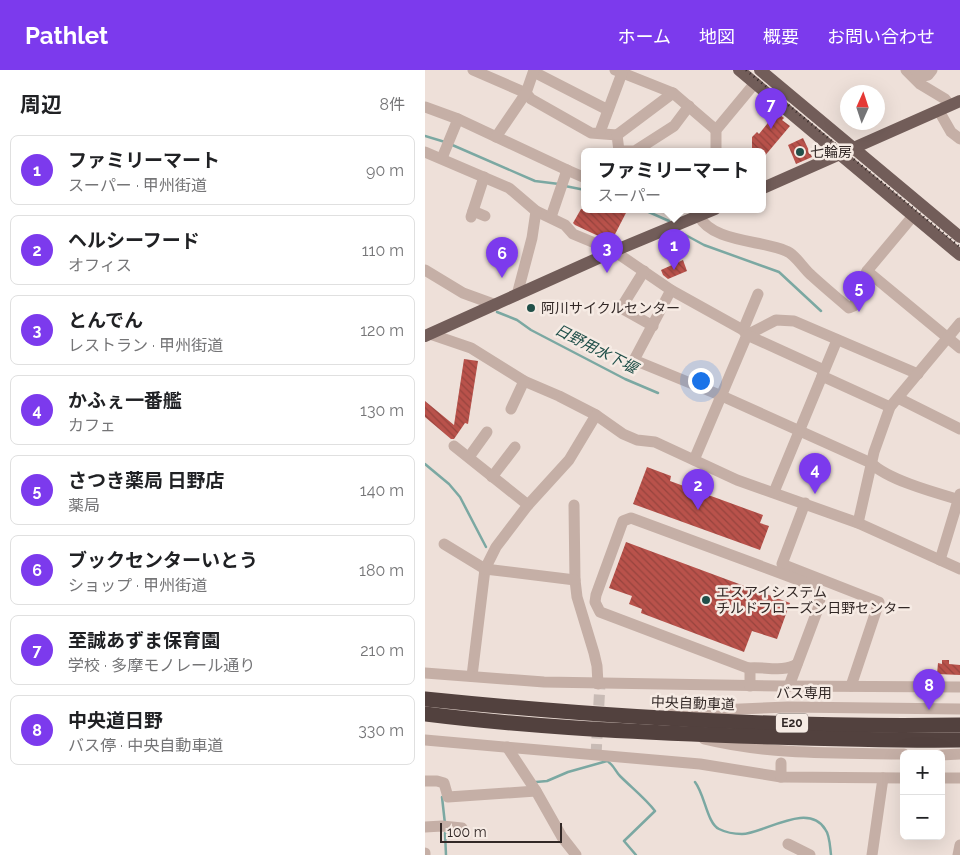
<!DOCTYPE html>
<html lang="ja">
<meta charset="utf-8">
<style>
body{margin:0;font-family:Raleway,"Noto Sans JP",sans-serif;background:#f6f6f6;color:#202124}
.controls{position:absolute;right:15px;bottom:15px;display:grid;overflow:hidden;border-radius:8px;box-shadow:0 5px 20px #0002}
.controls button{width:45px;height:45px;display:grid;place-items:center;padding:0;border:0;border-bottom:1px solid #e0e0e0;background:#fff;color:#202124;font:25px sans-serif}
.compass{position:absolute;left:415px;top:15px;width:45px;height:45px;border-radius:50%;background:#fff;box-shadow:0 5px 20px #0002;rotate:3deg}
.scale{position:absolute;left:15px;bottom:12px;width:122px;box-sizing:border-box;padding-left:5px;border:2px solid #322826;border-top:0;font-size:14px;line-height:18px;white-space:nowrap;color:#322826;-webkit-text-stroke:4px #f6ebe4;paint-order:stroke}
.you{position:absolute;left:275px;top:310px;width:18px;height:18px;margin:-12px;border:4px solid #fff;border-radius:50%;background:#1a73e8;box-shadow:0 0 0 8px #1a73e833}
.badge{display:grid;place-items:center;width:32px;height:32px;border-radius:50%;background:#7c3aed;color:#fff;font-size:16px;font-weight:700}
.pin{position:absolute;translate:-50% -41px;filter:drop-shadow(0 1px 2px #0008)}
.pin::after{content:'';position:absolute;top:26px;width:18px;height:15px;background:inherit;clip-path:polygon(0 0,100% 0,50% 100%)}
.popup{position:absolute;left:156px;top:78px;width:185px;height:65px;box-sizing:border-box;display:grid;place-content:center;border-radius:8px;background:#fff;filter:drop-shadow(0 1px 4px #0005);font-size:16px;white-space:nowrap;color:#757577}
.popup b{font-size:19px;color:#202124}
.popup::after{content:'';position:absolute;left:50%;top:100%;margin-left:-10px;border:10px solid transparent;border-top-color:#fff}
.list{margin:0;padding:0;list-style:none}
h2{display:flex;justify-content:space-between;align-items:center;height:65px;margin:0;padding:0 20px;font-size:21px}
h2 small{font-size:16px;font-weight:400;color:#757577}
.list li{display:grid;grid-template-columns:32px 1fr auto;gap:15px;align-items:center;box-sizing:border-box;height:70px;margin:0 10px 10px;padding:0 10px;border:1px solid #e0e0e0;border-radius:8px}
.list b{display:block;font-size:19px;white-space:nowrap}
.list p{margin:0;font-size:16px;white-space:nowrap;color:#757577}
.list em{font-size:16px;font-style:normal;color:#757577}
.map{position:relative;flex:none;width:535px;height:785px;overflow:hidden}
header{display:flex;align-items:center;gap:30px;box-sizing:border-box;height:70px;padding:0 25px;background:#7c3aed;color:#fff}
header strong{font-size:24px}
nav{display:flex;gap:28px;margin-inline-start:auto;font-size:18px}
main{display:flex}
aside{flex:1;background:#fff}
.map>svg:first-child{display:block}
</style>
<header>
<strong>Pathlet</strong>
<nav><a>ホーム</a><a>地図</a><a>概要</a><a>お問い合わせ</a></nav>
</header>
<main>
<aside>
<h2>周辺<small>8件</small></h2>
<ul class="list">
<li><span class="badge">1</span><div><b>ファミリーマート</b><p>スーパー · 甲州街道</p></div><em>90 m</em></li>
<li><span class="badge">2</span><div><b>ヘルシーフード</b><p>オフィス</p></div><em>110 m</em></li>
<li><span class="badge">3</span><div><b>とんでん</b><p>レストラン · 甲州街道</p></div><em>120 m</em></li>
<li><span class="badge">4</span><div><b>かふぇ一番艦</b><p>カフェ</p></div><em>130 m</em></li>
<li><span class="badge">5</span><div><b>さつき薬局 日野店</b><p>薬局</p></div><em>140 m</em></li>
<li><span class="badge">6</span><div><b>ブックセンターいとう</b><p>ショップ · 甲州街道</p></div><em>180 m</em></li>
<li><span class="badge">7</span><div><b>至誠あずま保育園</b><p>学校 · 多摩モノレール通り</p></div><em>210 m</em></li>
<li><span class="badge">8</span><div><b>中央道日野</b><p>バス停 · 中央自動車道</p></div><em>330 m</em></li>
</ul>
</aside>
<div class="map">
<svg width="535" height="785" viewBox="0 0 535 785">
<defs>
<pattern id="building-back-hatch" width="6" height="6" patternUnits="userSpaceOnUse" patternTransform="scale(1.25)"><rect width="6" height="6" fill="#b9524b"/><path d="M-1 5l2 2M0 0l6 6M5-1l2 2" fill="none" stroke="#97443e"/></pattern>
</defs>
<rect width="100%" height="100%" fill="#eee0d9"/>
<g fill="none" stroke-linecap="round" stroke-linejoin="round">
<g stroke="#7ba8a2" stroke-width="2.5">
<polyline points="0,66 20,72"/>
<polyline points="25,74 110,111 134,114"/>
<polyline points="140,116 160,120"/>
<polyline points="217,139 244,151"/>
<polyline points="255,162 279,175 354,202 396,241"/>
<polyline points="72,242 92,250 106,260 200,309 233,323"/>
<polyline points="0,394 24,414 35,427 61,477"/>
<path d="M 111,712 L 122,711 L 143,702 L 182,691 C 189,695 190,701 195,706 C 207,718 220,728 230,741 L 199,771 L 211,785"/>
<path d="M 270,712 C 280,725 282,753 294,759 C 300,762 310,764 317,764 C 338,764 383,731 400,759 C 405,765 405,777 406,785"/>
<polyline points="17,727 20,754"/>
<polyline points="20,763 21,785"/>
</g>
</g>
<g fill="url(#building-back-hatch)">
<polygon points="350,44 352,46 354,44 359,48 357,50 365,56 338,88 338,81 327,81 327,67 332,62 334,64"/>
<polygon points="378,68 387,87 371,94 363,75"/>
<polygon points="156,139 203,139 186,172 150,155 148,153"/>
<polygon points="258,190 262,201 243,209 238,205 236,200"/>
<polygon points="39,289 53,291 43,354 40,353 29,369 26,369 0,347 0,331 29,355"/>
<polygon points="222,397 246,406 245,411 338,445 335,453 344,456 335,480 208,434"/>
<polygon points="201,472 365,533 352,569 327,561 319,582 216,543 217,539 204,534 207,526 184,518"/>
<polygon points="517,590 524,590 524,594 535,595 535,605 512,604 513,593 517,594"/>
</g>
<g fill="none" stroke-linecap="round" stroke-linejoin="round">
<polyline stroke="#c8bbb5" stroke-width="11" stroke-dasharray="11 5.5" stroke-linecap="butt" points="171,685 175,614"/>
<g stroke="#c5afa6" stroke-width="11">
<polyline points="48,0 101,23 106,29 166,63 192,65 194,81"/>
<polyline points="190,0 248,23 291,60"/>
<polyline points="481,0 495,14 520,29 525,35"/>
<polyline points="490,0 498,6 503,5 507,0"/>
<polyline points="109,2 183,40"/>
<polyline points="0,37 33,49 142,100 158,107 160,105"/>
<polyline points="514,41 526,62 535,69"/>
<polyline points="175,62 197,3"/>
<polyline points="192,65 248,23"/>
<polyline points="71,67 101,23 109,0"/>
<polyline points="193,81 210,81 249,56 264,36"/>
<polyline points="291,81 291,60 330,13"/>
<polyline points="0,82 84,118 111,141 140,155 148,164 189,181 246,220 318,260 322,265 351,250 369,251 493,304"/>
<polyline points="17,88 33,49"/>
<polyline points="48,141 60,146"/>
<path d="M 274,146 C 287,172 336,170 361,181 C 370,184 378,198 386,205 C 398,216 411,227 424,238 L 429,236 L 442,201 L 488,146"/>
<polyline points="46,147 59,107"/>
<polyline points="126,147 142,100"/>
<polyline points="0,200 38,223 71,235"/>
<polyline points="219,201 196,238 228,256"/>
<polyline points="442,201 535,278"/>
<path d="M 246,220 L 209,290 L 297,326 L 446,393 C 463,410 511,423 535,430"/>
<polyline points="92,225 107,168 111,141"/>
<polyline points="318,260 333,224"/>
<polyline points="5,264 46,278 99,311 134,326 171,345 198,364 212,370 230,372 312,410 433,453 535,499"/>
<polyline points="397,306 465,337"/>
<polyline points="473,328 535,359"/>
<polyline points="86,339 99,311"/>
<polyline points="29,376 103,435"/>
<polyline points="44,387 62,362"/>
<polyline points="269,390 322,265 399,300"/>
<polyline points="67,407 90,377"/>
<polyline points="349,422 412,270"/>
<polyline points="380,433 357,494 454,532 426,616"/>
<polyline points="149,435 150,510 152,527 169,583 172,596 173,614"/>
<polyline points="433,453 449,382 465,337 535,253"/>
<polyline points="19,474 60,499 47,606"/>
<polyline points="515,490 535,424"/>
<polyline points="150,510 60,499 71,477 103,435 144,390 171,345"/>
<path d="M 323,598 C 338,596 358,603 372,594"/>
<polyline points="0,603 119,612 357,616 535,617"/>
<path d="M 325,616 L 325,600 L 323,598 L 175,542 L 170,532 L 171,525 L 198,451 L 206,448 L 387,515 C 394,522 396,526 394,536 L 364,616"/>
<polyline points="247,644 270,641 363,637 535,639"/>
<path d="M 279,669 C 344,685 412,683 479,684"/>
<polyline points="0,670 275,694 356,707 479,708"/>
<polyline points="82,677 111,721 137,767 151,785"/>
<polyline points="516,685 535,684"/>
<polyline points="356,707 356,693"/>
<polyline points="516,708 535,708"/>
<polyline points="0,711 12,711 19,713 23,727 111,721"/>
<polyline points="0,757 17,756 37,758"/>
<polyline points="363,774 385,785"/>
<polyline points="0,785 0,783"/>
<polyline points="447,785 458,708"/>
<polyline points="533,785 535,775"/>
</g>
<g stroke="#725d59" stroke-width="12">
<polyline points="314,0 535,185"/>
<polyline points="335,0 535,167"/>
<polyline points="338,118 535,31"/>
<polyline points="0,266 189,181 290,139"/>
</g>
<g stroke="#52413e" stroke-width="15">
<path d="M 0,629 C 178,647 356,658 535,655"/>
<path d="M 0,644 C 95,656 192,661 288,665 C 370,668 453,671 535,670"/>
</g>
<polyline stroke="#322826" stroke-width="2.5" stroke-dasharray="1 4" stroke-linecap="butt" points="321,0 535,177"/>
</g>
<g fill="#204f49" stroke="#f6ebe4" stroke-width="2">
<circle cx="375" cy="82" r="5"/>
<circle cx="106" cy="238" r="5"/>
<circle cx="281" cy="530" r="5"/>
</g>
<g text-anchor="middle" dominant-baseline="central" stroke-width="5" stroke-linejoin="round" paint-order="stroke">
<rect fill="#f6ebe4" stroke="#6d625f" stroke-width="1" x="351" y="643.5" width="32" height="19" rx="4"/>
<g font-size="12" font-weight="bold" fill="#322826">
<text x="367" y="653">E20</text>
</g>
<g font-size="14" fill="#322826" stroke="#f6ebe4" text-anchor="start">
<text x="385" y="82">七輪房</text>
<text x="116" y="238">阿川サイクルセンター</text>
<text x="291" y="522">エスアイシステム<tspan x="291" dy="16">チルドフローズン日野センター</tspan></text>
</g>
<g font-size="14" fill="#322826" stroke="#f6ebe4">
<text x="379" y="623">バス専用</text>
<text transform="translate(268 633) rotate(2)">中央自動車道</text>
</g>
<g font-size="15" font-style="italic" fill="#204f49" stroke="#f6ebe4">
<text transform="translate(171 279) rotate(27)">日野用水下堰</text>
</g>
</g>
</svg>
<div class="controls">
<button>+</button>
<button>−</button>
</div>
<svg class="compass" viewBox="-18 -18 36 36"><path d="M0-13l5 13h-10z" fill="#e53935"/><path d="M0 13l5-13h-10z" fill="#757577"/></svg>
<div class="scale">100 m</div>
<div class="you"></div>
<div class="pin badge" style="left:249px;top:200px">1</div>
<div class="popup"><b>ファミリーマート</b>スーパー</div>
<div class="pin badge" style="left:273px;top:440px">2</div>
<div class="pin badge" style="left:182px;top:203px">3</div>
<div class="pin badge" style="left:390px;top:424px">4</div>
<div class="pin badge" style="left:434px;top:242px">5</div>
<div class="pin badge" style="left:77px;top:208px">6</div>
<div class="pin badge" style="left:346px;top:59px">7</div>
<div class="pin badge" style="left:504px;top:640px">8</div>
</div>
</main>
